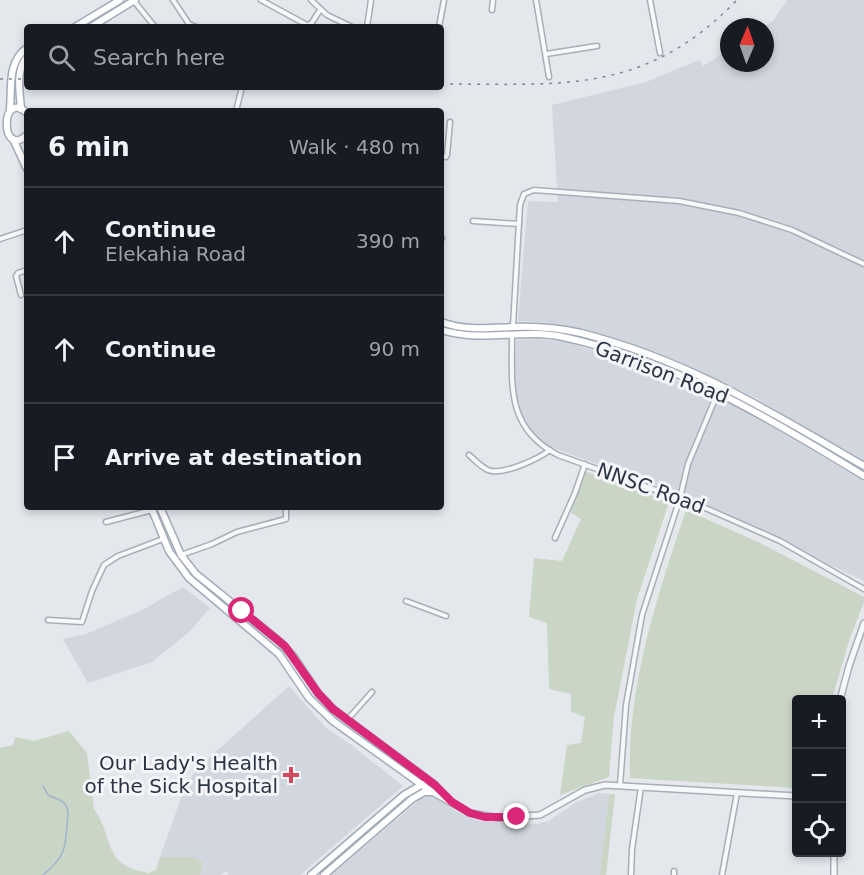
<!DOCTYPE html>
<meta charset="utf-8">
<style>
body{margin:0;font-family:"DejaVu Sans",sans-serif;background:#20242c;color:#f1f3f6}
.controls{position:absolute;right:18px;bottom:18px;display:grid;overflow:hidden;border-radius:6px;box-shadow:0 3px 9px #0003}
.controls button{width:54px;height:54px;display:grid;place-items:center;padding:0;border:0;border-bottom:2px solid #363941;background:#171b24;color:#f1f3f6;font:30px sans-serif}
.compass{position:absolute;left:720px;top:18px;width:54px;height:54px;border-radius:50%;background:#171b24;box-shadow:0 3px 9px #0003;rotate:2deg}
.stop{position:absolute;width:18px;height:18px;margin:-14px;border:4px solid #db2777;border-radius:50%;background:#fff}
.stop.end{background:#db2777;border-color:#fff;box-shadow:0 2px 6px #0008}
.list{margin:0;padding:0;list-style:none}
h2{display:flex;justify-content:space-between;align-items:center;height:78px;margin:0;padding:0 24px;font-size:26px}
h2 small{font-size:20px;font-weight:400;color:#9ea1a6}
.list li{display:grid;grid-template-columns:39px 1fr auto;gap:18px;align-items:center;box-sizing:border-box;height:108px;padding:0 24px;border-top:2px solid #363941}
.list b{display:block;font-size:22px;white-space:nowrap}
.list p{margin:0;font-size:20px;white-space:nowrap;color:#9ea1a6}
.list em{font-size:20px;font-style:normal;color:#9ea1a6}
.icon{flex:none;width:33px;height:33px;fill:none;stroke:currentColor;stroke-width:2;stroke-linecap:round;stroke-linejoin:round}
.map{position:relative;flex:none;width:864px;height:875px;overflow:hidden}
.search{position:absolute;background:#171b24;box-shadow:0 3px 9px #0003;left:24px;top:24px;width:420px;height:66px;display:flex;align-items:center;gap:15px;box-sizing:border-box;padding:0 21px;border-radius:6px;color:#9ea1a6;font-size:22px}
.panel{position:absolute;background:#171b24;box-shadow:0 3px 9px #0003;left:24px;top:108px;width:420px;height:402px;border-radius:6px}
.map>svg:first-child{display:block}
</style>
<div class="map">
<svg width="864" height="875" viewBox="0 0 864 875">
<rect width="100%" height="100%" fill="#e4e7ec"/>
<g fill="#d2d6de">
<polygon points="787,0 864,0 864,461 756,398 680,362 641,347 582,329 552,323 518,321 528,201 558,202 552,105 646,82 699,60 703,66 729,49 729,63 765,63 764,27 774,20"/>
<polygon points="538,339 566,342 631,362 699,389 748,412 864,481 864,581 693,499 545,445 523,421 514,383 516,340"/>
<polygon points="183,587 210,608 189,632 152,662 88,683 63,639 86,634 142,610"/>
<polygon points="289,686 326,728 350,744 403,786 300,875 229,875 226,871 221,875 200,875 203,862 193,857 160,857 187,782 199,767"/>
<polygon points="599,793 609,794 600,875 331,875 422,798 427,796 438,799 457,812 480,821 536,824 549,821 575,803"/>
</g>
<g fill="#c9d6c5">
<polygon points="584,471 669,502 637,599 614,717 609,777 560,795 567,745 581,743 585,717 571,712 571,694 549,689 547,623 529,617 534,558 562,561 581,519 571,513"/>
<path d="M 686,510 L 758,542 L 864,597 L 864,602 L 849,641 L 832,699 L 796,700 L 796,788 L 630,778 C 627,686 657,597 686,510 Z"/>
<path d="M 69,731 L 87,753 L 94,809 C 115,839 101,864 148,873 L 156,870 L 160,857 L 193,857 L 203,862 L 200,875 L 0,875 L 0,748 L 13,745 L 15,737 L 34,741 Z"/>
<polygon points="609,794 615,794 606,875 600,875"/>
</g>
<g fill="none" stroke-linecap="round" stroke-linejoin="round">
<path stroke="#9fb4cc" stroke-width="1.5" d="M 43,875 C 69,854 65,844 68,813 C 67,800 58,800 48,795 L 43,786"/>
<g stroke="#a9aeb7" stroke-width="7">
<g id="minor">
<polyline points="173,0 189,24 196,27"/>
<polyline points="261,0 307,25 311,24 320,10"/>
<polyline points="311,0 327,15 352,27"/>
<polyline points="536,0 549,77"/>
<polyline points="650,0 660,53"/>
<polyline points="134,1 155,27"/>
<polyline points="492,10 493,0"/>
<polyline points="367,27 371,0"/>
<polyline points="439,27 444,0"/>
<polyline points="546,54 597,46"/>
<polyline points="236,111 242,87"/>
<polyline points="441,156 446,157 447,155 450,122"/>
<polyline points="473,221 519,224"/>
<polyline points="441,238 442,238"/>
<polyline points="0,239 27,230"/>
<polyline points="21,295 16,276 18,273 27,270"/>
<polyline points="513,326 520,205 524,194 534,190 679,201 739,213 792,230 864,264"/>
<path d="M 512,336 C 512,386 506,428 558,455 L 703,507 L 780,541 L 864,589"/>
<path d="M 469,455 C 475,460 481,467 488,470 C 502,476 538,459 550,450"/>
<polyline points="106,522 152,510"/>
<polyline points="555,538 575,493 585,464"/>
<polyline points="181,555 212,544 237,532 286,519 286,507"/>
<polyline points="406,601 446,616"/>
<polyline points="48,620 82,622 92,591 104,565 118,556 163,539"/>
<polyline points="348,719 372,692"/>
<polyline points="620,785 626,705 642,615 680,498 688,464 718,392"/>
<polyline points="674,871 674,875"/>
<polyline points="631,875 632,849 641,787"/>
<polyline points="722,875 737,793"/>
</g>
</g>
<g stroke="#a9aeb7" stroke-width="8">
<g id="tertiary">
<polyline points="840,700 849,666 864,623"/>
<polyline points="435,785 449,799"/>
<polyline points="432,792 470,813 499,818 540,815 585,790 605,785 796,796"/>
<polyline points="834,852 834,875"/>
</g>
</g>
<g stroke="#a3abb8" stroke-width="9">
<g id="primary">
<polyline points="75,27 120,0"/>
<polyline points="91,27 135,0"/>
<path d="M 10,109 C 12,88 7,62 27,48"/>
<path d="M 21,109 C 20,93 15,71 27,57"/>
<path d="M 27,113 C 0,88 0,160 27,135"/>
<polyline points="13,139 27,169"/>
<path d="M 441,322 C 466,331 488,328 513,327 C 536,326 559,328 581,333 C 688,360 771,412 864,466"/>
<path d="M 441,330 C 484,343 522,328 563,337 C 674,361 768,417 864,476"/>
<polyline points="151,507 169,551 189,578 279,654 309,698 333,721 432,792"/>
<polyline points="160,507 181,555 196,574 279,641 293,656 318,693 333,709 435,785"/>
<polyline points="311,875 404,795 423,784"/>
<polyline points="324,875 412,799 424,792 431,792"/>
</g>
</g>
<use href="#minor" stroke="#f7f8fa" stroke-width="4"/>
<use href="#tertiary" stroke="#f7f8fa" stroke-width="5"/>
<use href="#primary" stroke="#fff" stroke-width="6"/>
<g stroke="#7d8696" stroke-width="1.5" stroke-dasharray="3 6" stroke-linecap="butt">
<polyline points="0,79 27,79"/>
<path d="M 441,84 C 562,84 645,95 737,0"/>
</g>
</g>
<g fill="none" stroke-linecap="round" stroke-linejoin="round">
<polyline stroke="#db2777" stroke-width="8" points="242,611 285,646 318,693 333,709 435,785 452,802 470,813 485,817 517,817"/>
</g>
<path fill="#d1495b" stroke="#f4f6f9" stroke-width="2" d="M288 766h6v6h6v6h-6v6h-6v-6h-6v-6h6z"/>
<g text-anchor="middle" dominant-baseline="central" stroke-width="6" stroke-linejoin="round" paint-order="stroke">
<g font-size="20" fill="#2b3445" stroke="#f4f6f9">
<text transform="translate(662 372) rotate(21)">Garrison Road</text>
<text transform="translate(651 488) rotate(20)">NNSC Road</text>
</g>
<g font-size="20" fill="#2b3445" stroke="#f4f6f9" text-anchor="end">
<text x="278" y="763">Our Lady's Health<tspan x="278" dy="23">of the Sick Hospital</tspan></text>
</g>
</g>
</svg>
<div class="controls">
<button>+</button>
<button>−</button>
<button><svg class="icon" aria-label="locate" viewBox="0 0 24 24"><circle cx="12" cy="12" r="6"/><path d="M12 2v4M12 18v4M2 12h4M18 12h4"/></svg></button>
</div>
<svg class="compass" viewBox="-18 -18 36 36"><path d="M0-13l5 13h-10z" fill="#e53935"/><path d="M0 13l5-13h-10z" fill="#9ea1a6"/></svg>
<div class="stop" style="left:242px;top:611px"></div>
<div class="stop end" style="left:517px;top:817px"></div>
<div class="search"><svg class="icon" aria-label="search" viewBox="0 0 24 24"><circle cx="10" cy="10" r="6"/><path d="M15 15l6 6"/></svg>Search here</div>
<section class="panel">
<h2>6 min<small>Walk · 480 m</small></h2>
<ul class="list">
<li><svg class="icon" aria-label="ahead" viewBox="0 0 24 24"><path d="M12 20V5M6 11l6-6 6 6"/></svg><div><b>Continue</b><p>Elekahia Road</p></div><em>390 m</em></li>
<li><svg class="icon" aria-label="ahead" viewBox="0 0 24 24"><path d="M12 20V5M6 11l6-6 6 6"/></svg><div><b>Continue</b></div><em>90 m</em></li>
<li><svg class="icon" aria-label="arrive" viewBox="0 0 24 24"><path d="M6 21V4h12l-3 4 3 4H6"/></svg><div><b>Arrive at destination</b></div></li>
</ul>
</section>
</div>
